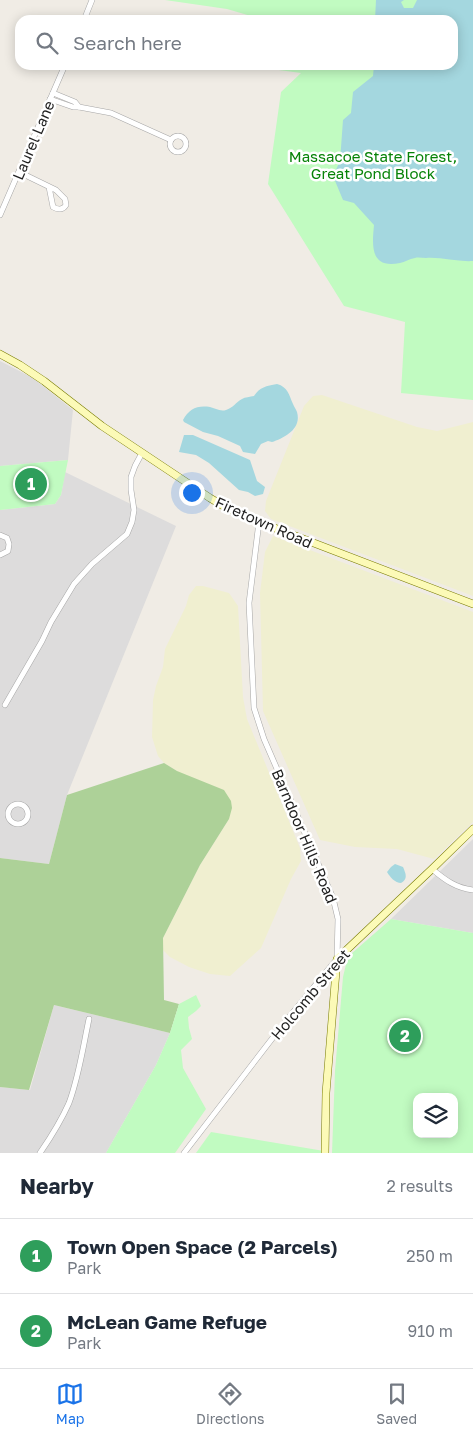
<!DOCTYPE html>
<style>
body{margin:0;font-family:"Golos Text",sans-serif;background:#f2f2f3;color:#1f2937}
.controls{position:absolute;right:15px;bottom:15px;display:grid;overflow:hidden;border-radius:10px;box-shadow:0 2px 12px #0003}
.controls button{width:45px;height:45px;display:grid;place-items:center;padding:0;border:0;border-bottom:1px solid #e0e1e3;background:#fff;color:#1f2937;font:25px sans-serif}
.you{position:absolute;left:191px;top:492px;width:18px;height:18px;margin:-12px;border:4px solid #fff;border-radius:50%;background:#1a73e8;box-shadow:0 0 0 8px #1a73e833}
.badge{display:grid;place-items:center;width:32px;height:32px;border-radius:50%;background:#1a73e8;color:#fff;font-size:16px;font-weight:700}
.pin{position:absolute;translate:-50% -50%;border:2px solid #fff;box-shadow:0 1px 5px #0006}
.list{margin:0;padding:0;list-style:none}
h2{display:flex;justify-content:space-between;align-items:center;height:65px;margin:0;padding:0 20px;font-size:21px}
h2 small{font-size:16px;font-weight:400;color:#747a83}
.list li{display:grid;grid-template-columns:32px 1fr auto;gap:15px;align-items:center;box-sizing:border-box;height:75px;padding:0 20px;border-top:1px solid #e0e1e3}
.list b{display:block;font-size:19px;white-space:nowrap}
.list p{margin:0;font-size:16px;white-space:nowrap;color:#747a83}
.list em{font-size:16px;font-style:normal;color:#747a83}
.icon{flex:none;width:28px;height:28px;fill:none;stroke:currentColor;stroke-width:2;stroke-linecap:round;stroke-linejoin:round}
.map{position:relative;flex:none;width:473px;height:1153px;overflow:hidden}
.search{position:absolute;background:#fff;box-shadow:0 2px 12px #0003;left:15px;right:15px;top:15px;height:55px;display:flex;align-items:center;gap:12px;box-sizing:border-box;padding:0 18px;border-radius:15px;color:#747a83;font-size:19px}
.sheet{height:215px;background:#fff}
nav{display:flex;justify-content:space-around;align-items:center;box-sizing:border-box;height:70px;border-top:1px solid #e0e1e3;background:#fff;font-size:14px;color:#747a83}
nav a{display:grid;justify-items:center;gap:2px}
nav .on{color:#1a73e8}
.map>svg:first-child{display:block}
</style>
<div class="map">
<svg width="473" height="1153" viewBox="0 0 473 1153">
<rect width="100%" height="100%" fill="#f0ece5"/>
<g fill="#dddcdc">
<polygon points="0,361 33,378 73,410 68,460 0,466"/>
<polygon points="65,472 176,526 67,795 49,864 0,858 0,510 55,504 61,495"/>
<polygon points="473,839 473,933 391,919"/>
<polygon points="54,1005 170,1033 156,1065 106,1153 0,1153 0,1087 30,1090"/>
</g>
<g fill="#f0efd0">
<polygon points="322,395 417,427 437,431 473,422 473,596 271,519 265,511 266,501 304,406 313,396"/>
<polygon points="273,536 473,612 473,822 434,859 397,849 355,847 320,840 263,711 260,593 265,552"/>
<polygon points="196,586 203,586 229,593 238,606 243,697 247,719 300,848 301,861 291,879 261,948 230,976 210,974 189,967 170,957 163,950 163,938 200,865 229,819 177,771 164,763 158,756 152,737 153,700 156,686 163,667 165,649 186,606 189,595"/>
</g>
<polygon fill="#add198" points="164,763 177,771 224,790 231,801 232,808 229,819 200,865 163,938 164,1000 179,1004 170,1033 54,1005 29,1090 0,1087 0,858 49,864 67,795"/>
<g fill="#c1fbc1" fill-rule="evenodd">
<polygon points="165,0 473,0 473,400 401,393 405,322 344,306 268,184 281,92 301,73 264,68 264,65 453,65 453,20 264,20 227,9"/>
<polygon points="68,460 61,495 55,504 0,510 0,466"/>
<path d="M 391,919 L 473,933 L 473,1153 L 332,1153 L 335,1071 L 343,977 L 347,960 L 351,954 ZM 417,1097 L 454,1097 L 454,1134 L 417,1134 Z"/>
<polygon points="196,995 201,1006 196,1011 188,1017 189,1028 192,1039 181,1050 183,1068 206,1109 175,1153 106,1153 156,1065 170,1033 179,1004"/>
<polygon points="211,1132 324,1151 324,1153 196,1153"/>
</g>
<g fill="#a4d7df">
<path d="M 376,0 L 404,0 L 401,2 L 404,8 L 413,8 L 417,0 L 473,0 L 473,261 C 457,262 442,257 426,258 C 422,258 418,257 415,258 C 409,259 405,262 400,263 C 370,269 372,246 374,225 L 354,203 L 343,200 L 333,176 L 340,161 L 343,120 L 351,113 L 353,92 L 373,76 L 374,65 L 453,65 L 453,20 L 375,20 Z"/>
<path d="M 277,384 C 288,387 289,395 293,404 C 294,407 296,409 297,412 C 302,429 284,438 272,442 L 268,441 L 261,444 L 255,454 L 243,452 L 240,446 L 218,436 L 203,432 L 184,422 L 183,420 C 189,409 197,405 210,407 C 215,408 220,412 226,410 C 233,408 236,402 242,399 C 245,397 250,397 254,396 C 260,387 266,386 277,384 Z"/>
<polygon points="184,435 193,435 250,460 257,481 265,487 263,494 255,496 248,492 239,490 209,463 196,455 179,452"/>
<path d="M 395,864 L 403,867 C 406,874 408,879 401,883 C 395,883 390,877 387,872 L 391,867 Z"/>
</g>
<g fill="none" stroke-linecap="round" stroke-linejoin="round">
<g stroke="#a6a6a6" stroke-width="6">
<g id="street">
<polyline points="84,20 92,0"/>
<polyline points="53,93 75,102 79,107"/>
<polyline points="50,99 73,107 79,107 111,113 171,140"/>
<circle cx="178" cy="144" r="8"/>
<path d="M 19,172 L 56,190 L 65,199 L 66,205 C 63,210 58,210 53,207 L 49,187"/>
<polyline points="0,215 65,65"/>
<polyline points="0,535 7,538 9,544 8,551 0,555"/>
<polyline points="5,705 42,641 51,622 74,584 92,564 127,534 132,522 134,510 131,490 131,477 135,466 142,453"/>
<circle cx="18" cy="814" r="10"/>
<path d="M 432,869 C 445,880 456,888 473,890"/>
<path d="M 40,1153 C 51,1137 61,1121 69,1103 C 79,1076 83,1047 89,1019"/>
<polyline points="184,1153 285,1022 337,959 338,919 333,898 264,739 254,708 249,603 259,522"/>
</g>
</g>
<g stroke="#787b01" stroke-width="8">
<g id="secondary">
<polyline points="0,354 20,365 44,381 102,426 210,498 225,507 259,522 473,604"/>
<polyline points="325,1153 326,1093 337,959 432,869 473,829"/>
</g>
</g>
<use href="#street" stroke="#fff" stroke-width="5"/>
<use href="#secondary" stroke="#fcfab7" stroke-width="7"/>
</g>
<g text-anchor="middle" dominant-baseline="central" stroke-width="5" stroke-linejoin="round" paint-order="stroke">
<g font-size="15" fill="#1f1f1f" stroke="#fff">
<text transform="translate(33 140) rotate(-67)">Laurel Lane</text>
<text transform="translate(264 522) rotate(24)">Firetown Road</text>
<text transform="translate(305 836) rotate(67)">Barndoor Hills Road</text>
<text transform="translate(310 994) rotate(-50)">Holcomb Street</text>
</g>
<g font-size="15" fill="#078308" stroke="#fff">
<text x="373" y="156">Massacoe State Forest,<tspan x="373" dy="17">Great Pond Block</tspan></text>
</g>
</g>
</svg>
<div class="controls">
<button><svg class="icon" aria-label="layers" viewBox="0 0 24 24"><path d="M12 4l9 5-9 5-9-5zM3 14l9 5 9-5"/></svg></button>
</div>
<div class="you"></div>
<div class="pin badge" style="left:31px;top:484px;background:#2e9e5b">1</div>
<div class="pin badge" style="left:405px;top:1036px;background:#2e9e5b">2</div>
<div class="search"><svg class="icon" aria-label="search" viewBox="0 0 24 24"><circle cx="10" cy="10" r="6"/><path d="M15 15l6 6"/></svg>Search here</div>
</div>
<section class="sheet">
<h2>Nearby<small>2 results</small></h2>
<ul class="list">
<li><span class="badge" style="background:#2e9e5b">1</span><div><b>Town Open Space (2 Parcels)</b><p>Park</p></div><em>250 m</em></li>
<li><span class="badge" style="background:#2e9e5b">2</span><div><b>McLean Game Refuge</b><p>Park</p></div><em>910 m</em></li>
</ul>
</section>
<nav>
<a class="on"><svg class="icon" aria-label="map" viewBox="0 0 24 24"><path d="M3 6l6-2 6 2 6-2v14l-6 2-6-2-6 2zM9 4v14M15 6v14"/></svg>Map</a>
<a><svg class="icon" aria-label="directions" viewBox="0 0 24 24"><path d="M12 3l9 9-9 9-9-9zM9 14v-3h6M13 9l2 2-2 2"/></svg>Directions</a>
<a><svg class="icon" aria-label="saved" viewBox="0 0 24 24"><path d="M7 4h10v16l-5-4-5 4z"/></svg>Saved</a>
</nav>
